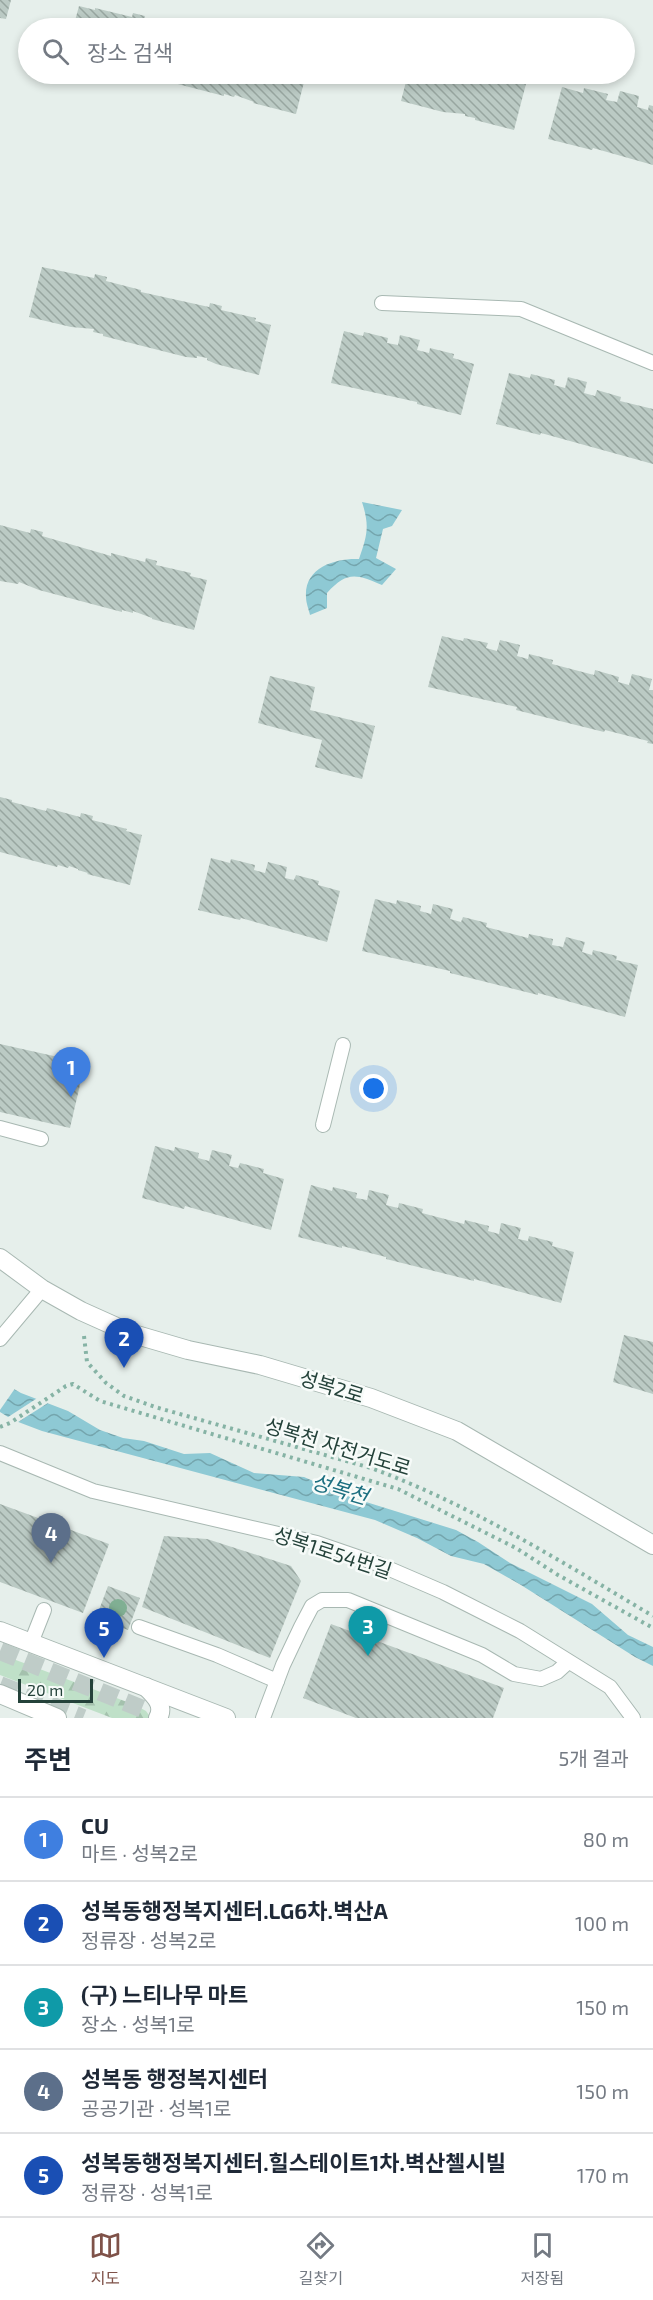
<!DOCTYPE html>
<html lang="ko">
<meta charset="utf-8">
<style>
body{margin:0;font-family:"Exo 2","Noto Sans KR",sans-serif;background:#f2f2f3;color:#1f2937}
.scale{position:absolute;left:18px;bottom:15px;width:75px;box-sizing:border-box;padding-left:6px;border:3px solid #24423a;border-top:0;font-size:16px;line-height:21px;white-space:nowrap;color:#24423a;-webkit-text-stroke:4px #f7fbf9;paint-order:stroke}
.you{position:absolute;left:374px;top:1089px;width:21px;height:21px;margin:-15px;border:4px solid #fff;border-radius:50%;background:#1a73e8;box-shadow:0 0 0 9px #1a73e833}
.badge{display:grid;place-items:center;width:39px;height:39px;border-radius:50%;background:#7f5249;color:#fff;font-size:20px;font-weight:700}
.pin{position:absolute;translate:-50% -50px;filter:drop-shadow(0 2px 3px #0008)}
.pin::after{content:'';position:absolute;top:32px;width:21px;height:18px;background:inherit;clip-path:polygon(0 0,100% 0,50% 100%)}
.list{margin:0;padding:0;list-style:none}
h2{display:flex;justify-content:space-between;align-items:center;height:78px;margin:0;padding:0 24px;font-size:26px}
h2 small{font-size:20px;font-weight:400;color:#747a83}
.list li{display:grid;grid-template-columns:39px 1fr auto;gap:18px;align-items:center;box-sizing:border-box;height:84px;padding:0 24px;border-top:2px solid #e0e1e3}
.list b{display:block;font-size:22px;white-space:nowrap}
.list p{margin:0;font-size:20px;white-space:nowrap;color:#747a83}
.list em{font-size:20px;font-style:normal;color:#747a83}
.icon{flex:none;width:33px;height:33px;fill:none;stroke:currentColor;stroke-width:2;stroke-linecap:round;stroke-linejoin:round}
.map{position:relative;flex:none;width:653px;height:1718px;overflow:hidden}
.search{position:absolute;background:#fff;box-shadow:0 3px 9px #0003;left:18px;right:18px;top:18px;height:66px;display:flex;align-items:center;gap:15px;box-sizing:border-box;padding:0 21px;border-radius:33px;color:#747a83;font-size:22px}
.sheet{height:498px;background:#fff}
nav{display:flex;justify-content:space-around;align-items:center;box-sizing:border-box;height:84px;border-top:2px solid #e0e1e3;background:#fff;font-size:16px;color:#747a83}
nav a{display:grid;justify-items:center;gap:3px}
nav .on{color:#7f5249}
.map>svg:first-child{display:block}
</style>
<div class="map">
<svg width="653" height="1718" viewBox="0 0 653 1718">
<defs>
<pattern id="forest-firs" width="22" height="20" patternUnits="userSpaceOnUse" patternTransform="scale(1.5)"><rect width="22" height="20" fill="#bfe0c8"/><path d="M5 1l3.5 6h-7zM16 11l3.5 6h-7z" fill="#a4c1ad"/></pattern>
<pattern id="water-waves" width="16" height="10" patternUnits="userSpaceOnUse" patternTransform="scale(1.5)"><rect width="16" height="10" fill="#8ec9d4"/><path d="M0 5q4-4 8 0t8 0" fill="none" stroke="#74a5ad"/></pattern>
<pattern id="building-back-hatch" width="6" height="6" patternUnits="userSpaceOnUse" patternTransform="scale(1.5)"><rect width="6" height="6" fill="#bbcac4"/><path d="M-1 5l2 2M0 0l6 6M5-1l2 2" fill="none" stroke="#98a6a0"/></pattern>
</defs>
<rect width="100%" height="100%" fill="#e6efeb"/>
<polygon fill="url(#forest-firs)" points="0,1654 135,1705 146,1711 151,1718 112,1718 0,1675"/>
<g fill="url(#water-waves)">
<path d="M 362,502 L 402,510 L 392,526 L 383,529 L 376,558 L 396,569 L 382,585 C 356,574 347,571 327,593 L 327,608 L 310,615 C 309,610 306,603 306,597 C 304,567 336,558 359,559 C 367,535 370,527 362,502 Z"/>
<polygon points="0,1381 21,1393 68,1411 100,1430 123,1438 144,1441 184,1454 210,1453 254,1473 304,1477 350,1497 456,1530 478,1542 510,1563 592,1604 628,1635 653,1647 653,1666 635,1657 521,1585 484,1564 451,1556 417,1538 375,1520 42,1431 13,1420 0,1412"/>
</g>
<g fill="#e6efeb">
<polygon points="0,1378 16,1387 0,1410"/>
<polygon points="39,1397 51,1401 15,1424 5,1419"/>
</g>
<g fill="url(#building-back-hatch)">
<polygon points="0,0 11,0 6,19 0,18"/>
<polygon points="79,6 95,10 95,8 132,17 133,13 145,16 144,20 174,28 73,28"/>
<polygon points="139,74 306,74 296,114 253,103 254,102 235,95 234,97 224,94 224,96"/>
<polygon points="408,74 512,74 513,76 527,80 514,130 475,120 475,118 465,116 465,114 443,112 401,101"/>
<polygon points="562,87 583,93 584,88 608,94 606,100 617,102 620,91 639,96 637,107 648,110 649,105 653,106 653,165 593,148 592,150 548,139"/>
<polygon points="42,267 94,278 95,274 107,277 106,281 141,290 141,292 209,307 210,303 222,306 221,310 256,318 255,321 271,325 259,375 216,364 207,360 207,358 197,356 197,358 186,357 103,336 103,334 93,332 94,329 71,327 29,317"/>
<polygon points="344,331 363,336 364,332 388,338 387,343 398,345 400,335 420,340 417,350 429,353 430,348 454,354 453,358 474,364 461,415 417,404 417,402 331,383"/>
<polygon points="509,373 530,378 531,374 555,380 554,385 565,388 568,377 587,382 584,393 595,396 597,390 621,397 620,401 653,409 653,464 541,433 540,435 496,424"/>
<polygon points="0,525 30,533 31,529 43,532 42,536 111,556 111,553 145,562 146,558 157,561 156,565 191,573 190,576 207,580 194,630 152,619 152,618 133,611 133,613 122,610 122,612 39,590 19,582 18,584 0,581"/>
<polygon points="442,636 463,641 464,638 488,643 486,648 497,651 500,640 520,645 517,656 528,659 529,654 553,660 552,664 594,675 595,670 619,677 618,682 629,685 632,674 652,679 649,690 653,690 653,744 647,743 648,741 605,730 604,732 516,710 517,707 428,687"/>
<polygon points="270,676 315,687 310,710 375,726 362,779 315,767 322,740 258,723"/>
<polygon points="0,797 12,800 12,802 46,811 47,808 80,817 81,813 93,816 92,820 127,829 126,831 142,835 130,885 87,874 88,873 78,870 78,869 69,866 68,868 58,865 57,867 0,852"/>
<polygon points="211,858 230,863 231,859 255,865 254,870 265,873 268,862 287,867 285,878 294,880 296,875 319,881 318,885 340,891 327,942 241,918 240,920 198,910"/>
<polygon points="375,899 396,904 397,900 421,906 420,911 431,914 433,904 453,909 450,919 461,922 463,917 487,923 486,927 528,938 529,934 553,939 552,945 563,947 566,937 585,942 582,952 592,955 593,950 617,956 616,960 638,965 625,1017 538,993 538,995 450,973 450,971 362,951"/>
<polygon points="0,1044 85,1063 70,1128 0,1112"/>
<polygon points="155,1146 174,1151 175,1147 199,1153 198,1158 209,1161 212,1150 232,1155 229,1166 238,1168 240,1163 264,1169 263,1173 284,1179 271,1230 185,1206 184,1209 142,1198"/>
<polygon points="311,1185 332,1191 333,1187 357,1193 356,1198 367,1200 369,1190 389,1195 386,1205 398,1208 399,1203 423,1209 422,1213 464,1224 465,1220 489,1226 488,1231 499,1234 501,1223 521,1228 518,1239 528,1241 529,1236 553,1242 552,1246 574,1252 561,1303 474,1279 474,1281 386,1259 386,1257 342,1246 342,1248 298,1237"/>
<polygon points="624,1335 653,1342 653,1394 613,1382"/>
<polygon points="0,1504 109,1544 83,1613 0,1582"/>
<polygon points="164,1536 207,1539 291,1566 301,1581 270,1658 142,1607"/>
<polygon points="108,1586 140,1598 128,1630 96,1618"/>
<polygon points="331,1624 504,1688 493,1718 356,1718 303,1698"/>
</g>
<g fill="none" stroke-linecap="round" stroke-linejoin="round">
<g stroke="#bfccc8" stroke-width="18" stroke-dasharray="18 9" stroke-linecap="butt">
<polyline points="0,1651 165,1718"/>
<polyline points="0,1685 83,1718"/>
</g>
<g stroke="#a8b8b2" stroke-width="16">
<g id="service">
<polyline points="382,303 521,309 653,363"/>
<polyline points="323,1125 343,1045"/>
<polyline points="0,1128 41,1139"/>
<polyline points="0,1339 42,1289"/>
<polyline points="0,1453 93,1491 317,1543 378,1564 443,1592 520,1631 610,1687 633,1718"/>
<polyline points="139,1627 217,1655 277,1681"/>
<polyline points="31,1643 44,1610"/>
<polyline points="263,1718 283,1665 301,1627 312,1606 322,1600 348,1600 482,1655 514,1674 541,1679 557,1672 568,1662"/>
</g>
</g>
<g stroke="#a8b8b2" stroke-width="20">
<g id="tertiary">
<polyline points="0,1258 42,1289 81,1311 130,1333 188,1350 260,1365 371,1398 457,1431 653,1545"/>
<polyline points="0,1631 226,1718"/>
<path d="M 146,1687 C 155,1696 165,1705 158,1718"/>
<polyline points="0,1694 57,1718"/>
</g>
</g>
<g stroke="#86b3a5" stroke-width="4" stroke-dasharray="3 4.5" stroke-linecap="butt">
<path d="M 84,1336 L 87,1362 L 106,1383 L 124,1396 L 155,1407 L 371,1468 C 471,1505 562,1562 653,1616"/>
<polyline points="0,1427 10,1423 66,1386 73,1384 100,1401 398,1489 516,1548 558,1575 653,1628"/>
</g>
<use href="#service" stroke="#fff" stroke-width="14"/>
<use href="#tertiary" stroke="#fff" stroke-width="18"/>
</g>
<circle fill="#80af93" cx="118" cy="1608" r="9"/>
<g text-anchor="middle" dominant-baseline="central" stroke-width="5" stroke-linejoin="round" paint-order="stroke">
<g font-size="20" fill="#24423a" stroke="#f7fbf9">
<text transform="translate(332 1386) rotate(17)">성복2로</text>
<text transform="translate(338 1446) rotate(17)">성복천 자전거도로</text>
<text transform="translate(333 1552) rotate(18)">성복1로54번길</text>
</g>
<g font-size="21" font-style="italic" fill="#1c6f80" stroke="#f7fbf9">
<text transform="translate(340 1488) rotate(17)">성복천</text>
</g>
</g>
</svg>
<div class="scale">20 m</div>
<div class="you"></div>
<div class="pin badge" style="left:71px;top:1097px;background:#3f7fe0">1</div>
<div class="pin badge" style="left:124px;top:1368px;background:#1a4fb4">2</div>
<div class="pin badge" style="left:368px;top:1656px;background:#0f9aa8">3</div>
<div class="pin badge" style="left:51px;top:1563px;background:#5c6f8a">4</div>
<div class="pin badge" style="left:104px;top:1658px;background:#1a4fb4">5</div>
<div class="search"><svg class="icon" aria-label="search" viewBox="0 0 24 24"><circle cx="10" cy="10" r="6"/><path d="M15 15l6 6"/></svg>장소 검색</div>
</div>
<section class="sheet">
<h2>주변<small>5개 결과</small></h2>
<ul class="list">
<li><span class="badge" style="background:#3f7fe0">1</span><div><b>CU</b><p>마트 · 성복2로</p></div><em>80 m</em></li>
<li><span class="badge" style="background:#1a4fb4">2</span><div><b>성복동행정복지센터.LG6차.벽산A</b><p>정류장 · 성복2로</p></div><em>100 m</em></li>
<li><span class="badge" style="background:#0f9aa8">3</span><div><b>(구) 느티나무 마트</b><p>장소 · 성복1로</p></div><em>150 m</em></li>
<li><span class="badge" style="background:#5c6f8a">4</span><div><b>성복동 행정복지센터</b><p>공공기관 · 성복1로</p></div><em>150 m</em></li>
<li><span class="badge" style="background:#1a4fb4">5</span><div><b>성복동행정복지센터.힐스테이트1차.벽산첼시빌</b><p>정류장 · 성복1로</p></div><em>170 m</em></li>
</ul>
</section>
<nav>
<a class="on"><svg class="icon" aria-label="map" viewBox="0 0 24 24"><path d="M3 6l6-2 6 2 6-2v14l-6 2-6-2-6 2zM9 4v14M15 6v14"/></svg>지도</a>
<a><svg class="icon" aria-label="directions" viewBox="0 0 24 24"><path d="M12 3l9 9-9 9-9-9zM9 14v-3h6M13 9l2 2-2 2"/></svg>길찾기</a>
<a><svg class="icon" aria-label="saved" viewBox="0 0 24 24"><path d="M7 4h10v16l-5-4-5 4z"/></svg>저장됨</a>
</nav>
